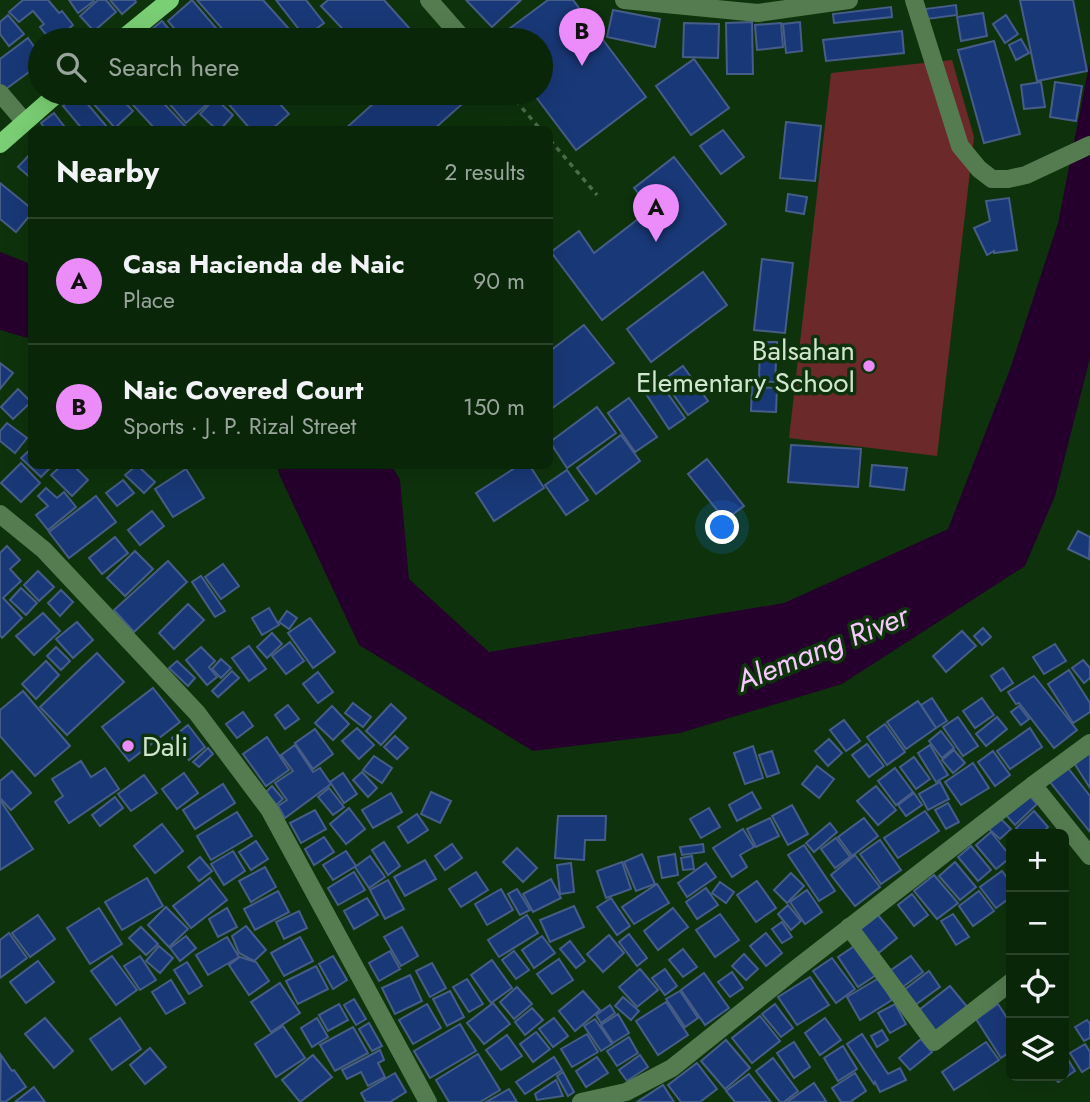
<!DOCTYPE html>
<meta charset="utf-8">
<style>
body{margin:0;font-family:Jost,sans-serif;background:#183217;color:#f1f3f6}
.controls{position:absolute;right:21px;bottom:21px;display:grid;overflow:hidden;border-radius:10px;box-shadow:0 7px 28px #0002}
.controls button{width:63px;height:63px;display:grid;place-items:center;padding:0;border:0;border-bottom:2px solid #2a432a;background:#0a2609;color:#f1f3f6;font:35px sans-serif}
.you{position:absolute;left:723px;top:528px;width:24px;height:24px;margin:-18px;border:5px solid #fff;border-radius:50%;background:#1a73e8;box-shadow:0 0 0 10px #1a73e833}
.badge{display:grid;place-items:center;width:46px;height:46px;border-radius:50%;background:#ec8cfa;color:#111;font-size:23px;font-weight:700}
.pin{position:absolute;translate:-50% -58px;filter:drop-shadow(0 2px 4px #0008)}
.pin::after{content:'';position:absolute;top:37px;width:24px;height:21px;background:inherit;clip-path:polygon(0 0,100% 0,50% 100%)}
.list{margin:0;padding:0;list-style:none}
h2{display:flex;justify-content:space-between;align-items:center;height:91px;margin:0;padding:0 28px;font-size:30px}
h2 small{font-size:23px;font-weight:400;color:#99a59c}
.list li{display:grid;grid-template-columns:46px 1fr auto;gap:21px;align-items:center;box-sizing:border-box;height:126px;padding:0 28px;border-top:2px solid #2a432a}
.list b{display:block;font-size:26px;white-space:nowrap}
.list p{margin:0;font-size:23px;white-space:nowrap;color:#99a59c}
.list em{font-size:23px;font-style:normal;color:#99a59c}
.icon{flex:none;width:38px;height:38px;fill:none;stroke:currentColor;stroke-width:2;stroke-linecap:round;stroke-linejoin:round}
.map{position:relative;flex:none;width:1090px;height:1102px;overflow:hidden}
.search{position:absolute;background:#0a2609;box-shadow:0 7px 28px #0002;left:28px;top:28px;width:525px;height:77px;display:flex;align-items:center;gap:18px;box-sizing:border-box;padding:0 24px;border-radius:38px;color:#99a59c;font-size:26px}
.panel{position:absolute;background:#0a2609;box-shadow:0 7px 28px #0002;left:28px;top:126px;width:525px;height:343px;border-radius:10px}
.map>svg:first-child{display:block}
</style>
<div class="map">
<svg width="1090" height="1102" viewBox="0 0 1090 1102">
<rect width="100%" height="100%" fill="#0e330c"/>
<polygon fill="#6c292a" points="952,60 974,137 937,456 789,438 831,73"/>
<g fill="#26002c">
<polygon points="1090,61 1090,358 1055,496 1025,566 842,684 680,733 533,751 359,645 280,476 277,466 392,466 400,480 409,579 489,652 784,603 948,529 1010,369 1058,223"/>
<polygon points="0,252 31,264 31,339 0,330"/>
</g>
<g fill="#193877" stroke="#465d89" stroke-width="2">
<polygon points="23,0 48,0 59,13 62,11 73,25 55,40 44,40 48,37 40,27 44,24 33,11 19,22 9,12"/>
<polygon points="69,0 93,0 94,1 78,13"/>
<polygon points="98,0 106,0 116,12 94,31 80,16"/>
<polygon points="110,0 135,0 136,2 122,14"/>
<polygon points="192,0 222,35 215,40 184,40 168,21"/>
<polygon points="197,0 263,0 298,39 296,40 232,40"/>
<polygon points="276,0 306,0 324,23 305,37"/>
<polygon points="328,0 384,0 420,40 353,40 321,6"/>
<polygon points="466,0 521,0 492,27"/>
<polygon points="548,0 573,0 646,97 576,150 533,93 541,93 541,40 494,40"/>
<polygon points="1020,0 1073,0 1087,71 1037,81"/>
<polygon points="956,5 957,15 927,19 925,9"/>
<polygon points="891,7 892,17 834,23 833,14"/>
<polygon points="613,10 660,19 655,47 607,37"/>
<polygon points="983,13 987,36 961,41 957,17"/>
<polygon points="8,15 24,34 9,46 0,34 0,22"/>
<polygon points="1006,15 1018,34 1005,43 993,24"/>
<polygon points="162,21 178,40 149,40 145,35"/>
<polygon points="752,22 753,74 727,74 726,23"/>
<polygon points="800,22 802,51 786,53 783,24"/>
<polygon points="684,23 719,24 718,58 683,57"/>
<polygon points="781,23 783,47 757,50 755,25"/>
<polygon points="902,31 904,53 826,61 823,40"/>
<polygon points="28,38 40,55 40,64 3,91 0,86 0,59"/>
<polygon points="1021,39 1029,53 1016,60 1009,45"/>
<polygon points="994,41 1020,134 984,143 958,50"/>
<polygon points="694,59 729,108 691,135 656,86"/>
<polygon points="1041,82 1045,107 1024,109 1021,85"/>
<polygon points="1055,82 1082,86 1076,121 1050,117"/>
<polygon points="84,93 116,93 133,111 115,128"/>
<polygon points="122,93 154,93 186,127 183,130 156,130"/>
<polygon points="162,93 195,93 206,105 186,123 161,94"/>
<polygon points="219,93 270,93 289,114 271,130 251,130"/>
<polygon points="385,93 468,93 471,96 433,130 344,130"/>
<polygon points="79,94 108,128 106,130 83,130 63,106"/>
<polygon points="215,98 233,115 220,130 217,130 200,114"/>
<polygon points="54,113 67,130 46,130 41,123"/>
<polygon points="786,122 821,126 815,181 780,178"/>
<polygon points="723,130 744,157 721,174 700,146"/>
<polygon points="32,152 32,179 18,167"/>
<polygon points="674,157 726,224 602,320 551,252 579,231 594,253 651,209 634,188"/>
<polygon points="0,183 32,209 32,213 16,232 0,219"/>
<polygon points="788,194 807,197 804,214 786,211"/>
<polygon points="1009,198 1017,250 994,253 994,251 987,255 974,228 990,221 986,201"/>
<polygon points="762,259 793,263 785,333 754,330"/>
<polygon points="703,272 727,305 651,362 627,329"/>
<polygon points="584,325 614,363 551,409 550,407 550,351"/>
<polygon points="760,342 777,342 775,382 759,381"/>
<polygon points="0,363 13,373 0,389"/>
<polygon points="683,366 708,401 688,415 663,380"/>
<polygon points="661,384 685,418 669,429 646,394"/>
<polygon points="752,387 777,388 776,412 751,411"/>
<polygon points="18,389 31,402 13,419 1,407"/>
<polygon points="629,398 657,437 635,452 608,413"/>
<polygon points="597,407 616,433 567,468 550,442"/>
<polygon points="7,423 27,438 15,453 0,441 0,431"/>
<polygon points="621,435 640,461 596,494 577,468"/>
<polygon points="791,445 861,449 858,487 788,482"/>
<polygon points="32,448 32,466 52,466 41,477 21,458"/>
<polygon points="707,459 744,506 725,520 688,474"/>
<polygon points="21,463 40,483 21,502 1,483"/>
<polygon points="872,465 907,468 904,490 870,486"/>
<polygon points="61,466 74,466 88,480 72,496 51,475"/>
<polygon points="136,466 138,466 155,482 144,493 125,475"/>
<polygon points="518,466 530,466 544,488 494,521 476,493"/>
<polygon points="186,469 204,498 173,517 155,489"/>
<polygon points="567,470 588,500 566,515 545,485"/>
<polygon points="123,480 134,493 117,506 106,493"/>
<polygon points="46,488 57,498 64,492 76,507 48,530 36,515 48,506 38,496"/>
<polygon points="96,496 116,522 69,558 49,532"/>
<polygon points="152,511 164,526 140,545 128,530"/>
<polygon points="1078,531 1090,537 1089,559 1068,549"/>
<polygon points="115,537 128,553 102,574 89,558"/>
<polygon points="7,546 20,560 10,569 21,581 3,598 22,618 2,638 0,635 0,553"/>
<polygon points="135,551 153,569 125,596 107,578"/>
<polygon points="168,561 187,582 134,632 114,610"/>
<polygon points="223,564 239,586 221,599 205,577"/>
<polygon points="38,571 54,587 39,601 24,585"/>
<polygon points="201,576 225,611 215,617 192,582"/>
<polygon points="21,588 37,603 26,615 10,600"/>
<polygon points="61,590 73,602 60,616 48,603"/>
<polygon points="188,604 204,620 174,649 159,633"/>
<polygon points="269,608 279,625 262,635 252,618"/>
<polygon points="287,611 297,618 289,629 279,622"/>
<polygon points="43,613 60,631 34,655 16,636"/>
<polygon points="310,618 335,652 313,668 288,633"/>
<polygon points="77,622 93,640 73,658 56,639"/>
<polygon points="983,628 991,637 982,645 974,636"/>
<polygon points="962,631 976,646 946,672 933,656"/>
<polygon points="272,633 282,644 267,658 257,647"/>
<polygon points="290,642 304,661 286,674 272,656"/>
<polygon points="1055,644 1066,661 1044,674 1033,657"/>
<polygon points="249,646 266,669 249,681 232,658"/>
<polygon points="56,647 70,661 61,670 47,656"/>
<polygon points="201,647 215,661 209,667 217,677 207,685 186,660"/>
<polygon points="97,653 124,682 67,735 40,707"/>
<polygon points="221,659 231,668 221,678 212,669"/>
<polygon points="1083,660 1090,668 1090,678 1084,683 1072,668"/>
<polygon points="46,661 59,675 36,699 22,684"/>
<polygon points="177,661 195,678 188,686 169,668"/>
<polygon points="1003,668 1013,683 1001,691 991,676"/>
<polygon points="1069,670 1090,703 1090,712 1073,723 1048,684"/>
<polygon points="232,671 239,678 218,697 212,691"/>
<polygon points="318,672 333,692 318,703 303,684"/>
<polygon points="1034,676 1077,730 1054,748 1019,703 1016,704 1008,692"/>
<polygon points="153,688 180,722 129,761 102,727"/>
<polygon points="23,691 70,746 35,776 0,736 0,710"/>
<polygon points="932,698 947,721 936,728 921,705"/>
<polygon points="982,698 994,715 975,728 963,711"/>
<polygon points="918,701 936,728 906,749 887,722"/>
<polygon points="353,703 371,717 363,727 345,713"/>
<polygon points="391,704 406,718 381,745 366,731"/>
<polygon points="288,705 299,719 285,729 275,715"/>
<polygon points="332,706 349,724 333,740 315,723"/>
<polygon points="1019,706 1029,719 1021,725 1011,712"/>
<polygon points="243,712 253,726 237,738 226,724"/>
<polygon points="958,717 978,746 963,756 943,727"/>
<polygon points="997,717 1007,729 986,746 976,734"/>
<polygon points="844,720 860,741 846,751 830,730"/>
<polygon points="885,724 905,752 887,765 867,737"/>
<polygon points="188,725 205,747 189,760 172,738"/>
<polygon points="357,728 374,745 359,759 342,741"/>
<polygon points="1030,728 1042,747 1010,769 997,751"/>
<polygon points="315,729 333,754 313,769 295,743"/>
<polygon points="941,731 954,748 942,758 929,741"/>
<polygon points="395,736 408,748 397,759 384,747"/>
<polygon points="267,737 289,770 266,786 243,754"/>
<polygon points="829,739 842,753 828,766 815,751"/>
<polygon points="867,744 884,766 869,777 852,755"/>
<polygon points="295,745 313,772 320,768 331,784 285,818 278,806 287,800 275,783 293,771 281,755"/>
<polygon points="930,745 948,775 936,782 918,753"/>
<polygon points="753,746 763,778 745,784 734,753"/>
<polygon points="208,748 213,754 199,767 193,762"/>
<polygon points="954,750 965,763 953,773 942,760"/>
<polygon points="772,751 779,773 767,777 759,755"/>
<polygon points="993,751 1010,775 995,786 978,762"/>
<polygon points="1090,753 1090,788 1074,763"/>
<polygon points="374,756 392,768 382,783 363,770"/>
<polygon points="914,757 930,779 916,789 900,767"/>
<polygon points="81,761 91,777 105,768 119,789 69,823 55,802 63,796 52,779"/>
<polygon points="973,763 989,788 961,805 945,782"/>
<polygon points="817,766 834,779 819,798 802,784"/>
<polygon points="895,768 913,792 896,805 878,781"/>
<polygon points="1068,768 1090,796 1090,832 1050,782"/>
<polygon points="12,771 31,793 11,810 0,798 0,781"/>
<polygon points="362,772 377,788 368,797 353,780"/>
<polygon points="184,773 198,793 177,809 162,789"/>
<polygon points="343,773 357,794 344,803 330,782"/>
<polygon points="144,775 157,793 131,811 118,794"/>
<polygon points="940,782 949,799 928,810 919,794"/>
<polygon points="223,784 235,803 195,829 183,810"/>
<polygon points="272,786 283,799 274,807 264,794"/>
<polygon points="876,786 896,810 878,825 857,801"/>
<polygon points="329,788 344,807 333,815 318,797"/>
<polygon points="431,792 451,801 440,823 421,814"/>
<polygon points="752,792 761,808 737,821 729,805"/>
<polygon points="391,793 402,812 373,828 362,810"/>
<polygon points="914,793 922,805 906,816 898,805"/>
<polygon points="1027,793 1037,804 1015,825 1005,814"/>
<polygon points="115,797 123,808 100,826 92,815"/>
<polygon points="0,800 33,849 0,870"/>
<polygon points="948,803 959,822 946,829 935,810"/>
<polygon points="792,805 808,834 788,845 772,816"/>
<polygon points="349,808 365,829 346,844 330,824"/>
<polygon points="709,808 720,827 701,838 690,819"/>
<polygon points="315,810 326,829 301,843 290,823"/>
<polygon points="925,811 939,831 898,858 884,838"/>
<polygon points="1034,811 1048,827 1041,834 1021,834 1016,828"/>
<polygon points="237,812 252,836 211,860 197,836"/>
<polygon points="417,814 428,830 408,843 398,827"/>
<polygon points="558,816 606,816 605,840 585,840 584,860 555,858"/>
<polygon points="770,818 779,836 756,847 747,829"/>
<polygon points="864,818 878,836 852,856 838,837"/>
<polygon points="1000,818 1011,829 1000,839 989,829"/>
<polygon points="830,823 837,832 814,852 806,843"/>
<polygon points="162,824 183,851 155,873 134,846"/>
<polygon points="743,829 754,847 740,855 747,867 732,877 713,848"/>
<polygon points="991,832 1011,857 996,869 976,845"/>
<polygon points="324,837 334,852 314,865 305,849"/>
<polygon points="836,838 850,857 835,868 821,849"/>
<polygon points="880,840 901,870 881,884 860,854"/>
<polygon points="256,841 268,859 251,870 239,852"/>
<polygon points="384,842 400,866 388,875 372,850"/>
<polygon points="452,844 462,858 445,870 435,856"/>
<polygon points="703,844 704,852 682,855 680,847"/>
<polygon points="804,845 835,891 819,901 788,855"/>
<polygon points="971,846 991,870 978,881 958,857"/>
<polygon points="517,848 537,868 523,882 503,862"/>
<polygon points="233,851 245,871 224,885 211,864"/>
<polygon points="346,851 356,866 333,880 323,865"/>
<polygon points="642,854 655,884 636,891 624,862"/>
<polygon points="675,854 678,875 662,878 658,857"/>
<polygon points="855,855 880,887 855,906 831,875"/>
<polygon points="370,856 385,877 369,888 355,867"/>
<polygon points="692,856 694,869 683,870 681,858"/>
<polygon points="200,857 212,871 199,881 188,867"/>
<polygon points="425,860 436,879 405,896 394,877"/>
<polygon points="622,862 631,889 606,898 597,871"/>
<polygon points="955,862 976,887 960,900 939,876"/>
<polygon points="571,863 574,892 560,894 557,865"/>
<polygon points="706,863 716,877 687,897 678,883"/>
<polygon points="265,867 276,887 251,902 239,881"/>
<polygon points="1002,871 1011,883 1011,897 996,908 980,887"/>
<polygon points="354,872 365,890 338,905 328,888"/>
<polygon points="476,872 488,890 461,907 449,889"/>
<polygon points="791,873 804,886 787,903 774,890"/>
<polygon points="934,875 958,903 937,919 914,891"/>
<polygon points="147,878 163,906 122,930 105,902"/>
<polygon points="210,878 227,900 191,928 173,906"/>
<polygon points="551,879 561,898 533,912 523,894"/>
<polygon points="388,880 404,909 385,919 370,890"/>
<polygon points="757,881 776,908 756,922 737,895"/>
<polygon points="720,882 734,892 726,903 712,893"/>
<polygon points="657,884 669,903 634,924 622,907"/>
<polygon points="706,888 718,905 697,919 686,902"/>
<polygon points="501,889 513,910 487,925 475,904"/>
<polygon points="517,889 530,910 520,915 508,894"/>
<polygon points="807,890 822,912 805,924 790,902"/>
<polygon points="278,891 289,912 255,930 244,909"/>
<polygon points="979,891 994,911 973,926 959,906"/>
<polygon points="912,894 928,915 914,926 898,905"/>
<polygon points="367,898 378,915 354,929 344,911"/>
<polygon points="611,898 630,926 617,935 597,907"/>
<polygon points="788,905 801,921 791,930 778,914"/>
<polygon points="574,906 584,927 550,942 540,920"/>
<polygon points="166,907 188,929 169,947 148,925"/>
<polygon points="99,908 122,944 90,964 67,928"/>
<polygon points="227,908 237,927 218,937 209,919"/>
<polygon points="673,908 688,927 658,950 644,931"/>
<polygon points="299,911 307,928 284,939 276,922"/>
<polygon points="720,914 739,940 715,957 696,930"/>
<polygon points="953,914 969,937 956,945 941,921"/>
<polygon points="38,915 55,939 30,957 12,933"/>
<polygon points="527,915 538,933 499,957 488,940"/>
<polygon points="878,915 897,938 876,955 857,932"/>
<polygon points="782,922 792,937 782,943 772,929"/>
<polygon points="246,926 266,950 254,961 239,953 232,936"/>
<polygon points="141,927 158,944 146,955 129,938"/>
<polygon points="402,927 418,956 401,966 384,937"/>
<polygon points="9,933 27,958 0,978 0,940"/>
<polygon points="766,933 782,953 766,966 750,946"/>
<polygon points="629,934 647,958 637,966 619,942"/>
<polygon points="609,935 624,953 603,972 587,954"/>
<polygon points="186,936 196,948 180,961 170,948"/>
<polygon points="542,936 555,953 534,968 522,950"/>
<polygon points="227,937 239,957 208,975 196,955"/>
<polygon points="300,937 313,961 284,976 271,953"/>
<polygon points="570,941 585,961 576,968 560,949"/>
<polygon points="859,943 879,973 858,987 838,957"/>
<polygon points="159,946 173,958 160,973 146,961"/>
<polygon points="683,949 697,967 683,977 669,960"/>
<polygon points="390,951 400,969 379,981 369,963"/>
<polygon points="514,951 529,970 516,979 502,960"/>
<polygon points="744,954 758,969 746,980 732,966"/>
<polygon points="112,956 137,990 116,1005 91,971"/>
<polygon points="140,956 156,980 140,990 124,966"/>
<polygon points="333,956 347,980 333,989 319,964"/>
<polygon points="911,956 923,972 900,989 887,973"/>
<polygon points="240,957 256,962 269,981 249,995 229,965"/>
<polygon points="832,958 855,989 836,1003 813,971"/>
<polygon points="559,959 573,980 552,994 537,974"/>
<polygon points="492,960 512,988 491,1003 471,975"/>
<polygon points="38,961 54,982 26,1003 10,982"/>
<polygon points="187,962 202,986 189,994 174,970"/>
<polygon points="432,963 446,988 430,997 416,971"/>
<polygon points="316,966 328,989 298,1004 286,981"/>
<polygon points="640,969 658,990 637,1007 619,987"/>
<polygon points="665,969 677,986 665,995 652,978"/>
<polygon points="929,971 940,987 911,1008 900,993"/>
<polygon points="732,972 743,988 730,997 718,982"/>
<polygon points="704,973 729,1008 705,1025 681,990"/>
<polygon points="410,975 422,1001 395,1014 382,988"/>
<polygon points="810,977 829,1005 797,1025 778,997"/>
<polygon points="879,978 892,1000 860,1020 847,997"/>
<polygon points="467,979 483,1004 469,1012 453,987"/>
<polygon points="171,980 185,1003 166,1014 152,992"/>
<polygon points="280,983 300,1013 271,1032 251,1002"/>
<polygon points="950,986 969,1009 937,1033 919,1010"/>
<polygon points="517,987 532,1004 514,1019 500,1002"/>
<polygon points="450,991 464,1017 447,1026 433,999"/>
<polygon points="583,991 600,1010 575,1031 559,1011"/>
<polygon points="680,991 698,1018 685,1027 666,999"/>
<polygon points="623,997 639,1011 631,1020 615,1006"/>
<polygon points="354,999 366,1019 356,1025 344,1005"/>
<polygon points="666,1002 688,1035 658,1055 636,1021"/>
<polygon points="493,1003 510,1024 484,1044 467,1023"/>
<polygon points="339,1004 348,1020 328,1031 319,1015"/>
<polygon points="427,1004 441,1028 413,1044 399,1020"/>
<polygon points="775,1004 793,1028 781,1037 762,1014"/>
<polygon points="895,1004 906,1024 890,1033 878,1013"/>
<polygon points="998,1004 1011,1024 1011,1051 1001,1058 976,1019"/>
<polygon points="610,1005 615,1013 601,1023 596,1015"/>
<polygon points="532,1008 543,1020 525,1035 515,1022"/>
<polygon points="618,1014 629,1033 613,1043 601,1025"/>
<polygon points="760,1016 780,1041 752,1063 732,1038"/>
<polygon points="45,1018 73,1051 54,1068 25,1034"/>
<polygon points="120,1018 141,1049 112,1070 90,1039"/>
<polygon points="317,1018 328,1037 312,1047 301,1028"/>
<polygon points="554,1018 568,1036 553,1047 539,1029"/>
<polygon points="825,1018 841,1040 820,1055 805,1033"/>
<polygon points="595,1019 612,1044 601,1051 584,1026"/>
<polygon points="1087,1020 1090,1024 1090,1038 1084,1041 1075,1027"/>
<polygon points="369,1023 382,1046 372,1051 359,1029"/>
<polygon points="460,1024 476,1051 430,1078 414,1051"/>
<polygon points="283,1026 305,1058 276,1077 255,1044"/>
<polygon points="353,1027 368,1053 335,1071 320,1045"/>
<polygon points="882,1030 888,1040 877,1047 871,1036"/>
<polygon points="536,1032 550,1049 533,1062 520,1044"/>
<polygon points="587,1034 598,1052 572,1067 561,1049"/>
<polygon points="862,1034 888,1074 900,1068 906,1080 880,1092 875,1082 874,1084 847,1044"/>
<polygon points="507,1035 522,1056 501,1070 486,1050"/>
<polygon points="629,1037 638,1053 617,1066 607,1051"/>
<polygon points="921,1039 932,1052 910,1070 899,1058"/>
<polygon points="726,1040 750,1068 725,1089 701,1061"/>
<polygon points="794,1042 810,1067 794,1078 777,1053"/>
<polygon points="986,1042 999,1060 954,1090 942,1072"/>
<polygon points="1085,1044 1090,1052 1090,1067 1082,1072 1070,1053"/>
<polygon points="843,1046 857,1069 838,1081 824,1058"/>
<polygon points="150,1048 166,1067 145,1084 130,1065"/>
<polygon points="380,1050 384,1060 378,1063 385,1077 368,1086 361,1072 347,1079 342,1070"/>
<polygon points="1064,1053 1075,1071 1058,1082 1054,1076 1064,1076"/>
<polygon points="478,1054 500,1090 480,1102 449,1102 436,1080"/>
<polygon points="1,1055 12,1071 14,1070 26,1087 5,1102 0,1101"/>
<polygon points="313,1055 332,1077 300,1102 282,1080"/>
<polygon points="640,1055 648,1067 627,1081 619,1070"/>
<polygon points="554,1057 562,1070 525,1094 516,1082"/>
<polygon points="597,1057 608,1073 586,1087 576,1071"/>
<polygon points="773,1058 798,1091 784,1102 780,1102 756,1071"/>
<polygon points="697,1063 717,1089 700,1102 681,1102 668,1085"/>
<polygon points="563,1072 574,1092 568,1096 557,1076"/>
<polygon points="395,1073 406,1092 390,1102 366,1102 361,1093"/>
<polygon points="855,1073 866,1091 850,1102 841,1102 832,1088"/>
<polygon points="749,1074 771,1102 735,1102 726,1091"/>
<polygon points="556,1080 563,1096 537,1100 535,1094"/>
<polygon points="814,1083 826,1101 824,1102 787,1102"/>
<polygon points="663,1085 674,1102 637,1102"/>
<polygon points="34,1087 45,1102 15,1102"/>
<polygon points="509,1089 517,1102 486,1102"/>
</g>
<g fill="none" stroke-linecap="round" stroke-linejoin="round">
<g stroke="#4d6c4b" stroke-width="3.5" stroke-dasharray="5 5" stroke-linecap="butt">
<polyline points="509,93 541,130"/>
<polyline points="550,140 597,195"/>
</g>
<g stroke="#557c51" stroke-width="18">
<polyline points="429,0 464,40"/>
<polyline points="624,0 758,13 849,0"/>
<polyline points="914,0 960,146 979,169 992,179 1008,179 1026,175 1090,145"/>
<polyline points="0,93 24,121"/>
<polyline points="0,514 44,550 197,713 269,809 428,1102"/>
<polyline points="1033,785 1090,856"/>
<polyline points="849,927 934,1042 1011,982"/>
<polyline points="581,1102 626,1092 672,1068 797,968 1033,785 1090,743"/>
</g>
<g stroke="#7ace74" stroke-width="18">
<polyline points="121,40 170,0"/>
<polyline points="0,144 58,93"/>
</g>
</g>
<g fill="#ec8cfa" stroke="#0e330c" stroke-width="2.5">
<circle cx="869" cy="366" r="7"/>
<circle cx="128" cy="746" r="7"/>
</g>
<g text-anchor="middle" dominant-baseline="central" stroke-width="7" stroke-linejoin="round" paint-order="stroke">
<g font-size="28" fill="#d1e6cf" stroke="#0e330c" text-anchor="end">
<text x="855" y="350">Balsahan<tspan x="855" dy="32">Elementary School</tspan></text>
<text x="142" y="746" text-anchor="start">Dali</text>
</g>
<g font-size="30" font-style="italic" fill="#f8c9fe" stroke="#0e330c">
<text transform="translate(822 648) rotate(-22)">Alemang River</text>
</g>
</g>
</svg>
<div class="controls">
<button>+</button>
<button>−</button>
<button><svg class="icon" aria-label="locate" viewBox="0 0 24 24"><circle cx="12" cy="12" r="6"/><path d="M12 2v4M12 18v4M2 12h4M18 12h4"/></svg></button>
<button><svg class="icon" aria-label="layers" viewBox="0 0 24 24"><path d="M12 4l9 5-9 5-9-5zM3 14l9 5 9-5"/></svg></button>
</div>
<div class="you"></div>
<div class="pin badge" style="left:656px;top:242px">A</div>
<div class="pin badge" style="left:582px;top:66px">B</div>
<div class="search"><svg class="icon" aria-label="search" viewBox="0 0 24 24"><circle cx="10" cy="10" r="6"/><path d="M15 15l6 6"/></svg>Search here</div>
<section class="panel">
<h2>Nearby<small>2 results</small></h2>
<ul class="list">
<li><span class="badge">A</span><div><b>Casa Hacienda de Naic</b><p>Place</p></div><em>90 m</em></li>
<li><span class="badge">B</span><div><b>Naic Covered Court</b><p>Sports · J. P. Rizal Street</p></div><em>150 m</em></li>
</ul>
</section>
</div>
